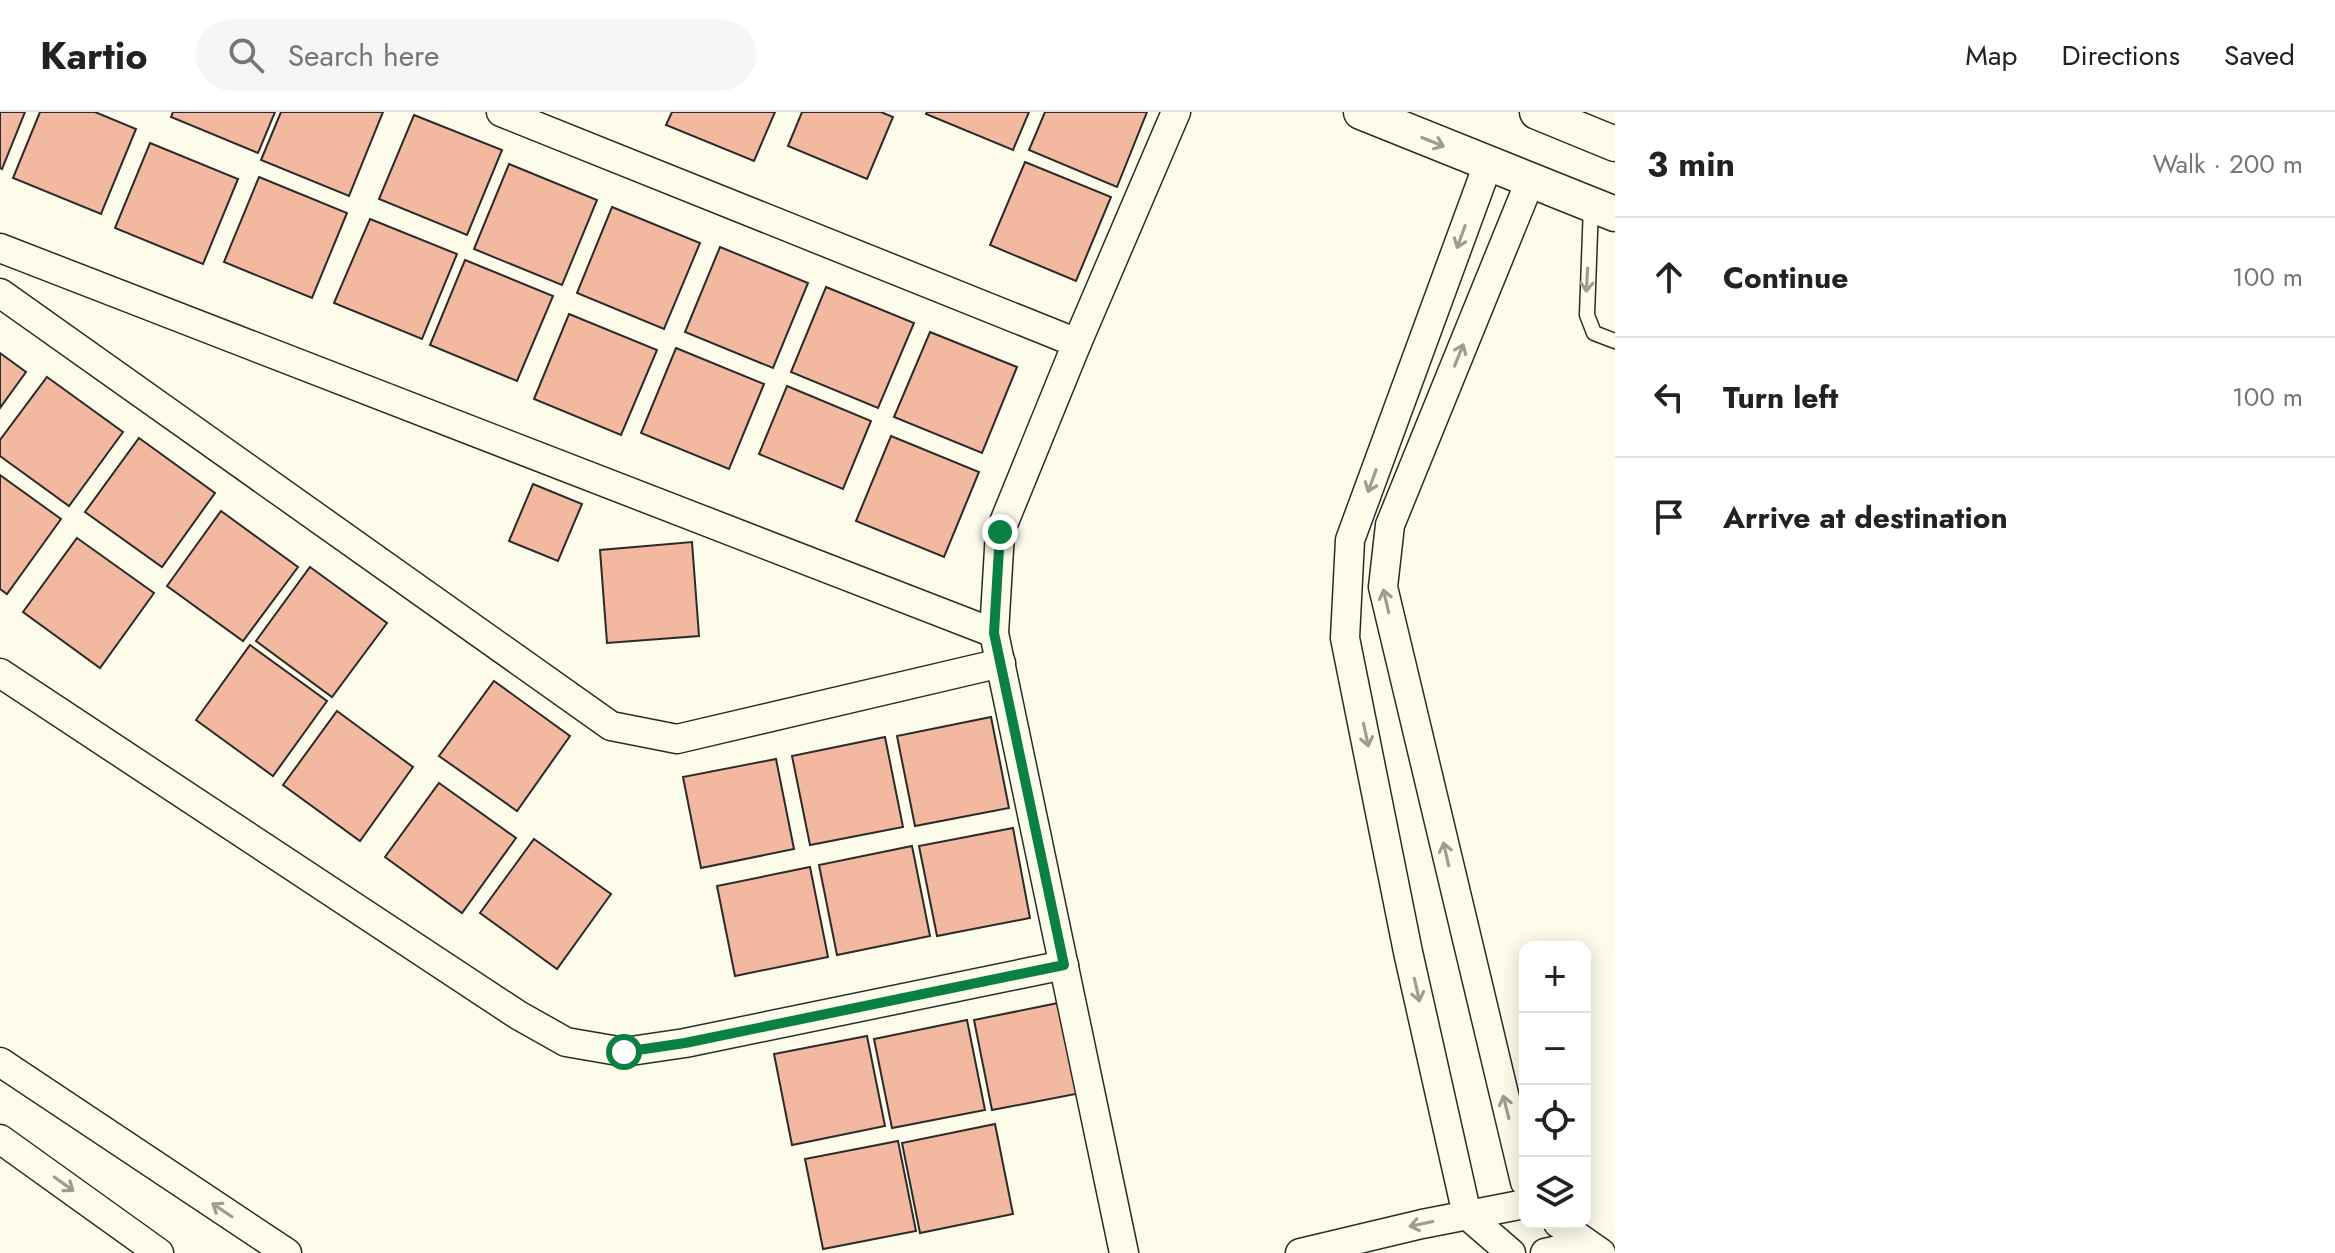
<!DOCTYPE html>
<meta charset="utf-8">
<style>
body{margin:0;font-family:Jost,sans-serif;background:#f6f6f6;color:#222}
.controls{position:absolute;right:24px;bottom:24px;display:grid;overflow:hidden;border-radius:16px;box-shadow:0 4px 20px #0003}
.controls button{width:72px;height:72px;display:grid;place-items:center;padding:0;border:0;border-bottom:2px solid #e0e0e0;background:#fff;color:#222;font:40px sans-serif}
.stop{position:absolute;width:24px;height:24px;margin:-18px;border:6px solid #0b8043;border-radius:50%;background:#fff}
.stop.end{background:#0b8043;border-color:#fff;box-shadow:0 2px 8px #0008}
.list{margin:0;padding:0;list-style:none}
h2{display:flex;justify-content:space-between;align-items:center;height:104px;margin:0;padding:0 32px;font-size:34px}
h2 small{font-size:26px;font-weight:400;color:#767676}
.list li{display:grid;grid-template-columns:52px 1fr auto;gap:24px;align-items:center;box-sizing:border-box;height:120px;padding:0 32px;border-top:2px solid #e0e0e0}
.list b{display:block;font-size:30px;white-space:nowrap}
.list em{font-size:26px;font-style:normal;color:#767676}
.icon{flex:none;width:44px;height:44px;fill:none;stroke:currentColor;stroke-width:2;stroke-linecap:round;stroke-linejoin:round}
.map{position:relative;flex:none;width:1615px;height:1141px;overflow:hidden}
header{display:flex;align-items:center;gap:48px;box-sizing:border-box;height:112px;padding:0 40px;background:#fff;border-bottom:2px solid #e0e0e0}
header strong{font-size:38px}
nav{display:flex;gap:44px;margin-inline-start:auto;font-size:28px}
.search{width:560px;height:72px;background:#f6f6f6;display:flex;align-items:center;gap:20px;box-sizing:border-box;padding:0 28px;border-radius:44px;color:#767676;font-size:30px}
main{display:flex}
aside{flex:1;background:#fff}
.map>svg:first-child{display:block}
</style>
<header>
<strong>Kartio</strong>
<div class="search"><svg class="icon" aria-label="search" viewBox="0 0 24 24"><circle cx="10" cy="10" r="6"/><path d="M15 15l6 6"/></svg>Search here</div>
<nav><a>Map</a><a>Directions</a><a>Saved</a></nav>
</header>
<main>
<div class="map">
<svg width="1615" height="1141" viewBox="0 0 1615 1141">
<rect width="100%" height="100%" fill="#fdfbea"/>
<g fill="#f2b8a0" stroke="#2b2b2b" stroke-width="2">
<polygon points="0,0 25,0 2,57 0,56"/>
<polygon points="40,0 95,0 136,17 101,102 13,66"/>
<polygon points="173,0 275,0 258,41 171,5"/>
<polygon points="281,0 383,0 349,84 261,48"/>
<polygon points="672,0 775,0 754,49 666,13"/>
<polygon points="802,0 881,0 893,5 867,67 788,34"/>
<polygon points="927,0 1029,0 1013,38 926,2"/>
<polygon points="1045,0 1147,0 1117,75 1029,38"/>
<polygon points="414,3 502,38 467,123 379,87"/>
<polygon points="150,31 238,67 203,152 115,116"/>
<polygon points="1025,50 1111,85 1076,169 990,133"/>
<polygon points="509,52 597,88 562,173 474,137"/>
<polygon points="259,65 347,101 312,186 224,150"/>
<polygon points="612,95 700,131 664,217 577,181"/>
<polygon points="370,107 457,142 422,227 334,191"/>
<polygon points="720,135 808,171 773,256 685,220"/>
<polygon points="465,148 553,184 517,269 430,233"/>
<polygon points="826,175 914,211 878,296 791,260"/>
<polygon points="569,202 657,238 621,323 534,287"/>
<polygon points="930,220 1017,255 982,341 894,305"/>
<polygon points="676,236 764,272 729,357 641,321"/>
<polygon points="0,241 26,260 0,296"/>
<polygon points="47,265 123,320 69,394 0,344 0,328"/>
<polygon points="787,274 871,309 843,377 759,342"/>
<polygon points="891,324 979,360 944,445 856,409"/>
<polygon points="139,326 215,381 162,455 85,400"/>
<polygon points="0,363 61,407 7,482 0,477"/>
<polygon points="533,372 582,392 558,449 509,429"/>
<polygon points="221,399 298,455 243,529 167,474"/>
<polygon points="77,426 154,481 100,556 23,500"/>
<polygon points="692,430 699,524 607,531 600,438"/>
<polygon points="310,455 387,511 332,585 256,529"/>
<polygon points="250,533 327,589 273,664 196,608"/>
<polygon points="494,569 570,624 517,699 439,644"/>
<polygon points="337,599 413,655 360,729 283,673"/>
<polygon points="991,605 1009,696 915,714 897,624"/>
<polygon points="885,625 903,715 810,733 792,644"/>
<polygon points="776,647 794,737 701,756 683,665"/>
<polygon points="439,671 516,726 462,801 385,745"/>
<polygon points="1013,716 1030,806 937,824 919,734"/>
<polygon points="534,727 611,782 557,857 480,801"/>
<polygon points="912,734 930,824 837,843 819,753"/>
<polygon points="810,755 828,845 735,864 717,774"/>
<polygon points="1068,889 1086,980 992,998 974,908"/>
<polygon points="967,908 985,998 892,1016 874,927"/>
<polygon points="867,924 885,1014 792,1033 774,942"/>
<polygon points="995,1012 1013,1102 920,1121 902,1031"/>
<polygon points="898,1029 916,1119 823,1137 805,1047"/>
</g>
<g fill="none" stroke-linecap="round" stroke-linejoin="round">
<g stroke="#2b2b2b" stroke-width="17">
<polyline id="service" points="1591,93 1587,203 1594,221 1615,229"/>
</g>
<g stroke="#2b2b2b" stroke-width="31">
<g id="minor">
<polyline points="501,0 1077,231"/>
<polyline points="1488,52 1350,428 1345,526 1408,840 1467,1103 1511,1141"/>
<polyline points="0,136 994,521"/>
<polyline points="0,181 611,614 677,627 1001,551"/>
<polyline points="0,561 518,903 566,930 624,940 685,931 1064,853"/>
<polyline points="0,950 287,1141"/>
<polyline points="0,1027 159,1141"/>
<polyline points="1525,1070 1383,475 1390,413 1530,69"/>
<polyline points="1558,1111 1601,1141"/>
<polyline points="1124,1141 994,521 1000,420 1077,231 1176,0"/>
<polyline points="1300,1141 1422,1112 1525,1092"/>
<polyline points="1545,1141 1586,1132"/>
</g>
</g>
<g stroke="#2b2b2b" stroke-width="37">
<g id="tertiary">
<polyline points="1361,0 1615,102"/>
<polyline points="1537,0 1615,32"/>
</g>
</g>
<use href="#service" stroke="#fdfbea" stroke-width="14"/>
<use href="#minor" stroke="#fdfbea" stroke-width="28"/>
<use href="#tertiary" stroke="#fdfbea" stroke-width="34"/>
</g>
<defs><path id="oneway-shaft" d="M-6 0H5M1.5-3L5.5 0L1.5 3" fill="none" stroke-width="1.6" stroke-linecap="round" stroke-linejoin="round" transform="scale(2)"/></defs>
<g stroke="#9e9d94">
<use href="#oneway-shaft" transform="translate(1433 30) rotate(22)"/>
<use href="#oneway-shaft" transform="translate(1461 125) rotate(110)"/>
<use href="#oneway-shaft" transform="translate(1587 168) rotate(93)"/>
<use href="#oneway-shaft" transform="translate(1459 243) rotate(-68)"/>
<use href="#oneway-shaft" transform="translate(1372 369) rotate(110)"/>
<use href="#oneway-shaft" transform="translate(1386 489) rotate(-103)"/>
<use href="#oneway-shaft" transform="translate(1366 623) rotate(78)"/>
<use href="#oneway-shaft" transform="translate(1446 742) rotate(-103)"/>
<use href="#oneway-shaft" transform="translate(1417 878) rotate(77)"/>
<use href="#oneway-shaft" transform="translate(1506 995) rotate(-104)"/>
<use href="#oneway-shaft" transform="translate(64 1072) rotate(36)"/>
<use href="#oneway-shaft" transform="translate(222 1098) rotate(-146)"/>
<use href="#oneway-shaft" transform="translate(1421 1112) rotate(168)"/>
</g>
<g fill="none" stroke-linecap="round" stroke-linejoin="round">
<polyline stroke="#0b8043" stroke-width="10" points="624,940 685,931 1064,853 994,521 1000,420"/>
</g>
</svg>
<div class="controls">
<button>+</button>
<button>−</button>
<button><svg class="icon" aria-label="locate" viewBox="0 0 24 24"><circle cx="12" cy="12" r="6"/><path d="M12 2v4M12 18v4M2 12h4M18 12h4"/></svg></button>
<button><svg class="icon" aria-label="layers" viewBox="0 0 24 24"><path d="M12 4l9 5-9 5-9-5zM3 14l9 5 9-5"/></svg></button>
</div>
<div class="stop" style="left:624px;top:940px"></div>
<div class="stop end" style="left:1000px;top:420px"></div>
</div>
<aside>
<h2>3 min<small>Walk · 200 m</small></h2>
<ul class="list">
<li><svg class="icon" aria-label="ahead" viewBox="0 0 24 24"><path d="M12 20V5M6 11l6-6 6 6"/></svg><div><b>Continue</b></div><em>100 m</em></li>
<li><svg class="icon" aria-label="left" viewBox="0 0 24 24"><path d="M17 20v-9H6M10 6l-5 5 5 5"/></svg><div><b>Turn left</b></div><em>100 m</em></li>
<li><svg class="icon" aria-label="arrive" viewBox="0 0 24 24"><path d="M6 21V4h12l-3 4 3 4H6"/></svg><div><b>Arrive at destination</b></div></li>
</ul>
</aside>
</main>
